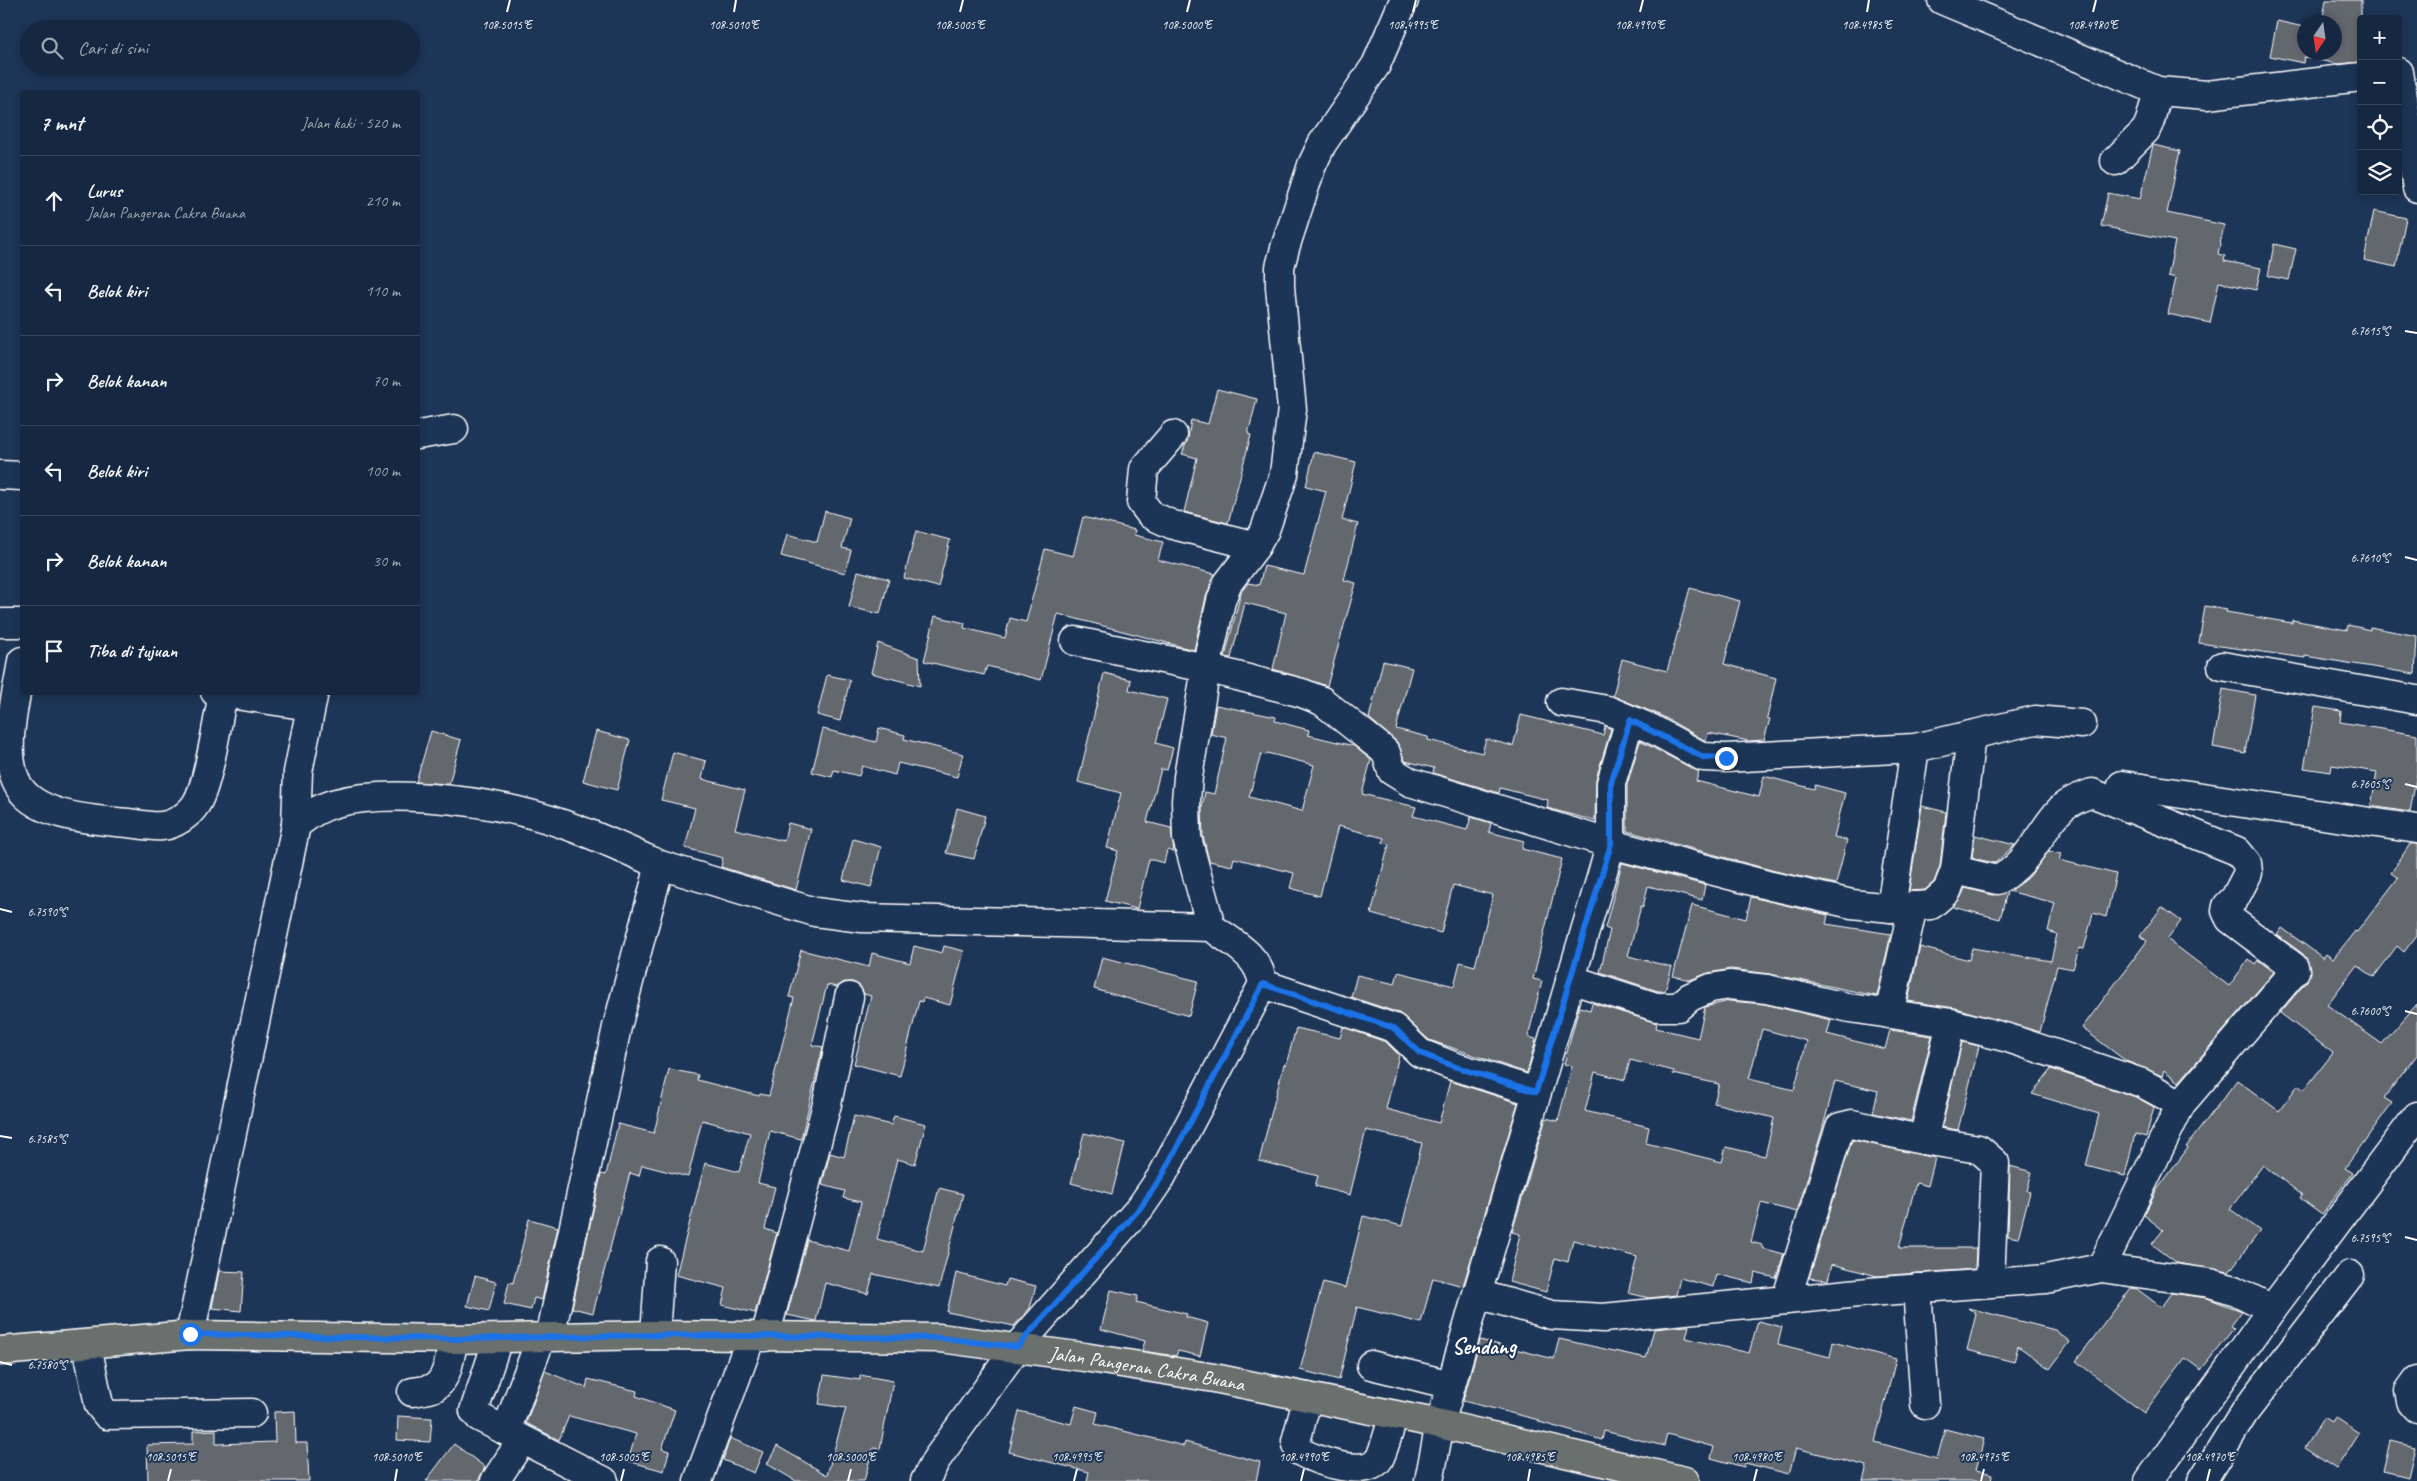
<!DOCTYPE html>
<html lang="id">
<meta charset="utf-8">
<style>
body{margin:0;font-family:Caveat,sans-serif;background:#1f3048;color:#f1f3f6}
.controls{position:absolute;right:15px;top:15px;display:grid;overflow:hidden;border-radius:5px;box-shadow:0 2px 8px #0003}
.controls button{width:45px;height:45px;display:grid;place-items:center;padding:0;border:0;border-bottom:1px solid #35445a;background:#162841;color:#f1f3f6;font:25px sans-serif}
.compass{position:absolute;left:2297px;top:15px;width:45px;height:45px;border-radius:50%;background:#162841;box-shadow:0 2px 8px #0003;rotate:193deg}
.stop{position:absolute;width:15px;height:15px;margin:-11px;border:4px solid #1a73e8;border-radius:50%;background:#fff}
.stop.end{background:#1a73e8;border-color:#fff;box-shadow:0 1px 5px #0008}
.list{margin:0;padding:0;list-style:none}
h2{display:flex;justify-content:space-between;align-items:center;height:65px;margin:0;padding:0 20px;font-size:21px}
h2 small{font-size:16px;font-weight:400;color:#9ea6b1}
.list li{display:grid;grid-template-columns:32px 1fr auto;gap:15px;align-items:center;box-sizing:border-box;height:90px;padding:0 20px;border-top:1px solid #35445a}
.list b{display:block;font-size:19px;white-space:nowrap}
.list p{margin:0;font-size:16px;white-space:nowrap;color:#9ea6b1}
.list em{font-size:16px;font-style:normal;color:#9ea6b1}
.icon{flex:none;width:28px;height:28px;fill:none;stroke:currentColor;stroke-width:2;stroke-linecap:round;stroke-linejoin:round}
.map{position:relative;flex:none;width:2417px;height:1481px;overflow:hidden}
.search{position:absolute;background:#162841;box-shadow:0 2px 8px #0003;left:20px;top:20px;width:400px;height:55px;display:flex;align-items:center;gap:12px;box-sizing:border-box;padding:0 18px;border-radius:28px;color:#9ea6b1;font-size:19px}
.panel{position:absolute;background:#162841;box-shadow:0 2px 8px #0003;left:20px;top:90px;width:400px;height:605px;border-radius:5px}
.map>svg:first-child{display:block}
</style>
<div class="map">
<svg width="2417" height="1481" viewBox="0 0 2417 1481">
<rect width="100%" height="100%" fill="#1d3557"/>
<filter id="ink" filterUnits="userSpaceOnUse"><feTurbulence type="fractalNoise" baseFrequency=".02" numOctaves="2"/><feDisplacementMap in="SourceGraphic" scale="10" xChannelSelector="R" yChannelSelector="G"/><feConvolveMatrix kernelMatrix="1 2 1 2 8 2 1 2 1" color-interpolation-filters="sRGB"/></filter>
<g filter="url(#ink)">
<g fill="#64686e" stroke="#fff" fill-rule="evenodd">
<polygon points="2326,0 2361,0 2361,62 2338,64 2304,57 2303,63 2270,56 2277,21 2304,27 2304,52 2334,52 2334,22 2322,22"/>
<polygon points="2153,145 2180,151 2167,213 2224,225 2218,254 2225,256 2224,261 2261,268 2256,290 2219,282 2210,323 2168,314 2176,278 2168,276 2175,241 2101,226 2108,193 2140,199"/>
<polygon points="2374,211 2406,218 2396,267 2364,260"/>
<polygon points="2274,244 2296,249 2289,280 2268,276"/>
<polygon points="1217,389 1257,399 1248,434 1251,435 1228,523 1184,512 1197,458 1182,454 1188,438 1191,420 1208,424"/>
<polygon points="1314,452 1356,462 1342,520 1358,524 1344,580 1356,583 1327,686 1273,669 1286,613 1245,603 1231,658 1225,657 1241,592 1248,583 1259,585 1264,566 1304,575 1326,491 1306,486"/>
<polygon points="825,511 850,518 842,548 851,550 845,573 781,556 787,534 817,542"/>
<polygon points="1083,517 1135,530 1134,535 1163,542 1158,560 1215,574 1206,597 1194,650 1058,614 1041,680 987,666 984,675 924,661 935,616 965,623 964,628 1005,638 1010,618 1026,622 1045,549 1073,556"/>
<polygon points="916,531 950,540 938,587 904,578"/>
<polygon points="858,571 889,579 880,614 849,607"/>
<polygon points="1690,588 1740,601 1724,664 1776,678 1767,718 1770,719 1764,740 1749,741 1708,733 1706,741 1660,715 1613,696 1622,659 1667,671"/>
<polygon points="2205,606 2227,610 2226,612 2292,623 2292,620 2347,630 2348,625 2370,630 2370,627 2417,636 2415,674 2305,656 2305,658 2199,643"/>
<polygon points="878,643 919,658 920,686 871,673"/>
<polygon points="1383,661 1412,668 1396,729 1428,737 1428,740 1482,753 1486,739 1513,746 1521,715 1603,735 1605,726 1611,729 1596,779 1595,821 1547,808 1548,800 1500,788 1499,793 1433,773 1434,768 1405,761 1397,742 1369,718"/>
<polygon points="1104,673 1131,680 1129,690 1167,699 1156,743 1173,748 1167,770 1161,769 1147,822 1171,828 1174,852 1167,850 1164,863 1149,859 1137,909 1105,901 1118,851 1107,848 1121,793 1078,782"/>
<polygon points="827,675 850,680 840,721 817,715"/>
<polygon points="2223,689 2255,695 2245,753 2213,747"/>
<path d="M 1216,705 L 1276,717 L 1275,721 L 1309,730 L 1308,735 L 1354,746 L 1371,760 L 1362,794 L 1416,807 L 1413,816 L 1467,830 L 1471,817 L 1491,823 L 1489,832 L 1524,841 L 1522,849 L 1562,859 L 1533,979 L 1542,981 L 1528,1037 L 1536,1039 L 1527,1073 L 1429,1040 L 1399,1013 L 1351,997 L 1357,975 L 1395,984 L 1398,972 L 1454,986 L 1460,962 L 1475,966 L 1493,895 L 1453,885 L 1441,933 L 1371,914 L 1389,844 L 1383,843 L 1384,838 L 1338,826 L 1320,896 L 1290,888 L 1294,873 L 1234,858 L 1232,866 L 1209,861 L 1203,836 L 1202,806 L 1205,792 L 1214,794 L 1227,738 L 1211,734 ZM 1267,753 L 1314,765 L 1302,811 L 1249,797 L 1261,754 L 1266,755 Z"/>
<polygon points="2315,707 2341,711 2340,722 2417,735 2417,773 2410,812 2371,806 2377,772 2332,765 2331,772 2304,768"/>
<polygon points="879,728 905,735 904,739 963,754 957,777 898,763 895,775 862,766 859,776 834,770 832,777 812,772 823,729 876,742"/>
<polygon points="431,731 461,740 449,784 416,782"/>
<polygon points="596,731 630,740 617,790 583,781"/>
<polygon points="1640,741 1699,772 1696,781 1759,797 1764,776 1814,789 1815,785 1845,793 1834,837 1847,840 1836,884 1775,871 1627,831 1627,785"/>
<polygon points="673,752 706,761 702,779 745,790 735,829 784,841 788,823 811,829 796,890 721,867 723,858 685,848 695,808 661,800"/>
<polygon points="1922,806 1946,812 1940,866 1934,882 1925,890 1909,891"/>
<polygon points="957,808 985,816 974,859 946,853"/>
<polygon points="1975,835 2015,845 1995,863 1972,858"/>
<polygon points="853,839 881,847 871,887 843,880"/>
<polygon points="2410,844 2417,844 2417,935 2404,952 2397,946 2374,977 2357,965 2327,1005 2382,1044 2417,1004 2417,1055 2384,1098 2392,1103 2345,1168 2353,1173 2322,1214 2300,1198 2302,1195 2263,1165 2230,1209 2260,1231 2229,1272 2177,1263 2152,1244 2163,1230 2144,1215 2157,1190 2188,1148 2186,1147 2237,1080 2279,1111 2298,1085 2304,1090 2333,1053 2280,1013 2307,981 2310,968 2303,954 2277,935 2282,928 2323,958 2326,954 2333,959 2355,931 2357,932 2398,878 2391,873"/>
<polygon points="2049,851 2061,854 2059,860 2116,874 2106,917 2093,913 2084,949 2079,948 2073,969 2057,966 2040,1032 1955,1008 1908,1001 1920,947 1969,960 1972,948 2051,961 2057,934 2048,931 2055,903 2008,891 2029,877"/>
<polygon points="1622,863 1705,885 1702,900 1648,886 1643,907 1641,906 1628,956 1672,967 1665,991 1658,991 1600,972 1610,930 1605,928"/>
<polygon points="1965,888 1993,895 2007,892 2000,919 1953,907 1961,897"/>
<polygon points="1751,897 1828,915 1826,924 1891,934 1877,996 1770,974 1731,969 1708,973 1690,980 1673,976 1692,905 1746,919"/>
<polygon points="2162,907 2181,921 2167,939 2229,986 2249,959 2255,964 2258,960 2274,972 2179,1082 2164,1070 2162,1076 2126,1061 2082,1028 2147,941 2140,936"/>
<polygon points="914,946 942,953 944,946 964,951 950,1005 923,998 922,1002 919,1001 900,1076 854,1064 871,996 864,994 860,986 853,982 844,982 837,987 827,985 812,1045 823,1047 801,1139 770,1131 758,1183 775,1187 765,1229 777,1233 755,1313 722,1305 726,1288 676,1275 705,1163 739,1172 750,1133 702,1120 688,1177 642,1165 639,1176 630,1173 593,1313 572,1308 601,1174 606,1175 618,1124 654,1133 669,1069 698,1075 697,1080 759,1096 760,1094 769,1096 794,998 789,997 801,950 869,967 872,953 910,963"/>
<polygon points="1102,957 1198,981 1189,1016 1094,989"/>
<path d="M 1729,1001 L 1764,1004 L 1831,1020 L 1827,1034 L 1885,1049 L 1890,1030 L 1932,1036 L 1911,1121 L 1873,1113 L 1878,1091 L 1835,1081 L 1822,1131 L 1797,1212 L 1761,1203 L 1751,1242 L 1762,1245 L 1762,1248 L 1784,1254 L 1776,1278 L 1755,1273 L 1753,1283 L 1716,1274 L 1713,1287 L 1680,1278 L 1676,1295 L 1649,1298 L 1628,1293 L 1637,1257 L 1573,1240 L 1568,1262 L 1555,1258 L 1546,1292 L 1509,1282 L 1520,1234 L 1512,1232 L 1546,1118 L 1558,1121 L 1572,1066 L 1564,1064 L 1579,1007 L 1590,1010 L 1592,1003 L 1657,1023 L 1656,1028 L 1698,1038 L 1705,1007 ZM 1762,1029 L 1807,1041 L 1794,1090 L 1749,1079 ZM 1630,1060 L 1674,1071 L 1673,1074 L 1719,1084 L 1714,1103 L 1774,1118 L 1765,1156 L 1726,1147 L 1722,1162 L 1646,1143 L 1649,1127 L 1585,1111 L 1595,1072 L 1625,1080 Z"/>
<polygon points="1343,1027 1386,1042 1399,1055 1386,1109 1439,1123 1450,1081 1518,1103 1463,1286 1433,1278 1421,1323 1357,1307 1339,1380 1300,1370 1323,1282 1345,1288 1363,1216 1402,1226 1422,1143 1366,1130 1350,1195 1315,1186 1318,1176 1259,1161 1284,1064 1286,1065 1296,1028 1340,1038"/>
<polygon points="1962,1042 1979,1046 1958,1130 1942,1127"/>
<polygon points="2051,1069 2136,1097 2154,1107 2146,1137 2135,1134 2125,1176 2086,1166 2099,1114 2032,1094"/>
<polygon points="854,1116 891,1125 894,1116 926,1124 915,1164 897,1159 877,1239 923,1251 939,1188 963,1194 939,1288 873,1274 868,1294 825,1283 816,1321 787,1315 807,1240 849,1251 861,1202 843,1198 845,1191 822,1185 830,1153 844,1157"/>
<polygon points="1084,1133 1125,1143 1112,1194 1071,1183"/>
<polygon points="1852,1140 1935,1158 1928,1186 1916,1183 1899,1248 1976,1248 1975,1269 1877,1276 1832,1264 1828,1280 1809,1278"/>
<polygon points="2010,1166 2032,1172 2027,1191 2030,1192 2018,1238 2008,1236"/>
<polygon points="529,1219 558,1227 542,1300 534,1298 531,1310 504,1304 509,1282 513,1283"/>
<polygon points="219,1271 244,1272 241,1311 212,1308"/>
<polygon points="956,1273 1005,1286 1007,1279 1036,1286 1030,1308 1014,1326 947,1312"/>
<polygon points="475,1276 496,1282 489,1311 467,1306"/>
<polygon points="2131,1288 2137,1289 2161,1307 2171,1293 2207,1298 2242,1311 2231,1326 2234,1328 2201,1370 2185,1358 2144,1413 2076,1361"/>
<polygon points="1111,1290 1138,1296 1136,1302 1187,1314 1186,1317 1208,1323 1200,1356 1178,1351 1176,1356 1142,1351 1145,1341 1101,1329"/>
<polygon points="1968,1308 2055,1330 2070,1342 2050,1369 2018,1346 2014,1362 1967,1350 1976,1314"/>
<polygon points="1758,1321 1782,1327 1778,1344 1830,1357 1833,1342 1896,1359 1875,1442 1937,1459 1945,1429 1984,1439 1976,1470 1992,1474 1991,1481 1863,1481 1867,1466 1796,1448 1789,1474 1745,1463 1744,1467 1711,1458 1714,1447 1667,1434 1664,1446 1604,1431 1602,1440 1539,1422 1539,1420 1463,1401 1480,1340 1554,1359 1559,1339 1646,1358 1654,1329 1686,1326 1689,1326 1686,1338 1749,1353"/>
<polygon points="545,1371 586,1388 588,1379 637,1391 636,1396 675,1410 662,1449 669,1451 664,1471 628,1461 636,1434 569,1416 559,1440 526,1423"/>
<polygon points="824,1375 860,1380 860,1375 893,1381 880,1449 873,1448 864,1481 796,1481 767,1464 777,1446 827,1475 846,1408 819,1404"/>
<polygon points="1076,1406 1098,1412 1095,1424 1184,1446 1185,1442 1260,1462 1256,1481 1087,1481 1089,1472 1009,1452 1019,1411 1071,1424"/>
<polygon points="295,1411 296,1443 307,1443 309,1481 148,1481 147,1445 193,1444 193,1431 216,1430 216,1444 275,1442 274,1412"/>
<polygon points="398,1416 432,1418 430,1442 397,1440"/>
<polygon points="2324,1417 2332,1422 2335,1417 2359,1433 2336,1469 2304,1448"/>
<polygon points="730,1438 763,1452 754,1473 723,1460"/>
<polygon points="2390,1441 2416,1447 2409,1477 2383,1471"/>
<polygon points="454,1444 485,1467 478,1481 426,1481"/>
</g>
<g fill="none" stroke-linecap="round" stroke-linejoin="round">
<g stroke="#fff" stroke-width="31">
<g id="minor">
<polyline points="1942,0 2158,91 2207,95 2361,77"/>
<polyline points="2399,72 2417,188"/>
<polyline points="2115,161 2146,130 2150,121 2158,91"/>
<polyline points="418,435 454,429"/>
<polyline points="1173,435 1144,469 1141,502 1151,515 1173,525 1256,546"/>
<polyline points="0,475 22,476"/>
<polyline points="0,623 22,623"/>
<path d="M 1075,641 L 1206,668 L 1302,693 L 1322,701 L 1381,748 L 1386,753 L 1392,771 L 1410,782 L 1611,844 L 1771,886 L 1852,904 L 1891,908 L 1931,905 L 1947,891 L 1955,870 L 1997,880 C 2029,865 2038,833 2061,809 C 2069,801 2081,797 2092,793 L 2237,851 L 2247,863 L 2248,873 L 2235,898 L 2227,906 L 2226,911 L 2230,919 L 2294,967 L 2295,971 L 2181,1104 L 2101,1268"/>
<path d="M 22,661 C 17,696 1,747 16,781 C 31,817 94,820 128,823 C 138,824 151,827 162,826 C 174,825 189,815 196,804 C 209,784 217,721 223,694"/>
<polyline points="2222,666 2417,700"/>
<polyline points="215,692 310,706"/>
<polyline points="1561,702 1607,710 1652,729 1703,757 1726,758 1915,748 2035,720 2082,724"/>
<polyline points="2122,785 2417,829"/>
<path d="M 296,825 C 309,815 320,807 336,803 C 385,790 468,799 518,811 C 567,822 614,844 660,865"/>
<polyline points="1955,870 1971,735"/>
<polyline points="1891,908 1915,748"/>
<polyline points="1211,927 1187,838 1186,801 1188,777 1206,668 1221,601 1227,584 1256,546 1265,530 1284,474 1292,409 1280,287 1280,267 1285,248 1312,165 1322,144 1376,65 1404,0"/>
<polyline points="1570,979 1656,1007 1678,1007 1690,997 1711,988 1729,985 1767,989 1850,1008 1951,1023 2008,1038 2142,1083 2181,1104"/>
<polyline points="1263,984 1394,1028 1420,1053 1453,1066 1536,1092"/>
<polyline points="1889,1014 1913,906"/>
<polyline points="1951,1023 1923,1140 1979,1149 1995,1163 1990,1282"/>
<polyline points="1917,1288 1925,1404"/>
<polyline points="1477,1294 1552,1315 1603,1318 1869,1292 2046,1279 2101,1268 2210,1283 2234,1290 2272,1309"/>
<polyline points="1786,1300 1840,1127 1852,1124 1923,1140"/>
<polyline points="190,1335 296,825 298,772 314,692"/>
<polyline points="655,1335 660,1261"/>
<path d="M 550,1337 L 617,1027 L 660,865 L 815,912 L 862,918 L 1211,927 C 1233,943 1259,955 1263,984 L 1162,1176 L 1140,1208 L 1017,1347 L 936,1460 L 925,1481"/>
<polyline points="765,1337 827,1104 849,997"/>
<polyline points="498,1339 474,1411 479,1417 604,1481"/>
<polyline points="87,1345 99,1405 107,1415 252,1413"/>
<polyline points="1371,1365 1451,1385"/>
<polyline points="2417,1380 2409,1391 2411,1401 2417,1408"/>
<path d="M 412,1392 C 419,1391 429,1390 435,1387 C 449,1378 450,1353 454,1339"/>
<path d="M 1308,1397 L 1296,1441 L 1299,1451 C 1315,1460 1366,1479 1379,1459 C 1383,1453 1391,1424 1394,1415"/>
<polyline points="506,1431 541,1338"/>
<polyline points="495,1481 522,1440"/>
<polyline points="698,1481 751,1337"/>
<polyline points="1429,1481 1440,1424 1477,1294 1611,844 1611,783 1630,720"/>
<polyline points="2149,1481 2272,1309 2417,1116"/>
<polyline points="2202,1481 2244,1413 2350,1275"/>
</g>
</g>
<g stroke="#fff" stroke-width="31">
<g id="major">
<path id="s1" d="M 0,1351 L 190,1335 L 454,1339 L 655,1335 L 940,1338 L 1084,1357 L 1214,1378 L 1440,1424 L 1685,1481"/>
</g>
</g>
<use href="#minor" stroke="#1d3557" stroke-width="28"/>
<use href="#major" stroke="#6a706d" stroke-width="28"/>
</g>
</g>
<g fill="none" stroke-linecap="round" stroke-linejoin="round" filter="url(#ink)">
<polyline stroke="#1a73e8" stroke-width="6" points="190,1334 454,1339 655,1335 940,1338 1017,1347 1140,1208 1162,1176 1263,984 1394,1028 1420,1053 1453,1066 1536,1092 1611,844 1611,783 1630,720 1703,757 1726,758"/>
</g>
<path fill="none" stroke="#fff" stroke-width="2" d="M 507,12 L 510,0M 734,12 L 736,0M 960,12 L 963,0M 1187,12 L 1190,0M 1413,12 L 1416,0M 1640,12 L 1643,0M 1867,12 L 1869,0M 2093,12 L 2096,0M 2405,331 L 2417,333M 2405,557 L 2417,560M 2405,784 L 2417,787M 0,909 L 12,912M 2405,1011 L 2417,1014M 0,1136 L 12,1138M 2405,1237 L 2417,1240M 0,1362 L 12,1365M 168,1481 L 171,1469M 395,1481 L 397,1469M 621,1481 L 624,1469M 848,1481 L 851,1469M 1074,1481 L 1077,1469M 1301,1481 L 1304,1469M 1528,1481 L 1530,1469M 1754,1481 L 1757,1469M 1981,1481 L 1984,1469M 2207,1481 L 2210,1469"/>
<g text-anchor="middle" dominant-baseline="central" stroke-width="4" stroke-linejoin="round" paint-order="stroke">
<g font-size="20" fill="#fff" stroke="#1d3557">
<text stroke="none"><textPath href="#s1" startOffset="1150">Jalan Pangeran Cakra Buana</textPath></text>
</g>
<g font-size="22" font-weight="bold" fill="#fff" stroke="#1d3557">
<text x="1484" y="1347">Sendang</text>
</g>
</g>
<g font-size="12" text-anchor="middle" fill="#fff" stroke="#1d3557" stroke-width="4" stroke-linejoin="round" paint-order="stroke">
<text x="507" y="29">108.5015°E</text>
<text x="734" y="29">108.5010°E</text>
<text x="960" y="29">108.5005°E</text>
<text x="1187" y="29">108.5000°E</text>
<text x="1413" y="29">108.4995°E</text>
<text x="1640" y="29">108.4990°E</text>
<text x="1867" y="29">108.4985°E</text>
<text x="2093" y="29">108.4980°E</text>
<text x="2370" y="335">6.7615°S</text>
<text x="2370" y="562">6.7610°S</text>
<text x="2370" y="788">6.7605°S</text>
<text x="47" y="916">6.7590°S</text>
<text x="2370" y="1015">6.7600°S</text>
<text x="47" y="1143">6.7585°S</text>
<text x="2370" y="1242">6.7595°S</text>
<text x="47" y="1369">6.7580°S</text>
<text x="171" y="1461">108.5015°E</text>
<text x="397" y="1461">108.5010°E</text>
<text x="624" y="1461">108.5005°E</text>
<text x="851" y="1461">108.5000°E</text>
<text x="1077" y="1461">108.4995°E</text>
<text x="1304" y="1461">108.4990°E</text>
<text x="1530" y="1461">108.4985°E</text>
<text x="1757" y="1461">108.4980°E</text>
<text x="1984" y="1461">108.4975°E</text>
<text x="2210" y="1461">108.4970°E</text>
</g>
</svg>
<div class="controls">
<button>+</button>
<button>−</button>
<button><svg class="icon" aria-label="locate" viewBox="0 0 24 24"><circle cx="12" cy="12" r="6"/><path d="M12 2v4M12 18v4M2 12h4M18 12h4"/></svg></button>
<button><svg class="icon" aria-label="layers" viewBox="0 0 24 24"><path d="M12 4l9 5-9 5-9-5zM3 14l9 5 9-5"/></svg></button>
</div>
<svg class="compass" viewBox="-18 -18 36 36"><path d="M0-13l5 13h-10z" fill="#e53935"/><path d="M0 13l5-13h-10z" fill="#9ea6b1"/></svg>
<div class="stop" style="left:190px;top:1334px"></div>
<div class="stop end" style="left:1726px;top:758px"></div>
<div class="search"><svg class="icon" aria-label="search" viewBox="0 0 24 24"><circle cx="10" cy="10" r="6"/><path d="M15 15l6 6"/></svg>Cari di sini</div>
<section class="panel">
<h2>7 mnt<small>Jalan kaki · 520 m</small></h2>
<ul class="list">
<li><svg class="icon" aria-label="ahead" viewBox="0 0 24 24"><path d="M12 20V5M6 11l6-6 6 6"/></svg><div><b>Lurus</b><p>Jalan Pangeran Cakra Buana</p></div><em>210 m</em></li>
<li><svg class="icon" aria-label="left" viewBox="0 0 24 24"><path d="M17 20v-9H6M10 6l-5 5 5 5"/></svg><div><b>Belok kiri</b></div><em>110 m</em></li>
<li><svg class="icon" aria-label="right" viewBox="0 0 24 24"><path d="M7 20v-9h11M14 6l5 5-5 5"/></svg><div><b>Belok kanan</b></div><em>70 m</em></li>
<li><svg class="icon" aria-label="left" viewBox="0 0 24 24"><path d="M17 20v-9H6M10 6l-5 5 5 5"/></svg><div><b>Belok kiri</b></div><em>100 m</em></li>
<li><svg class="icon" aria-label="right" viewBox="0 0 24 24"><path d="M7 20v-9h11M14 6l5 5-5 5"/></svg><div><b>Belok kanan</b></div><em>30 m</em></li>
<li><svg class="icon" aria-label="arrive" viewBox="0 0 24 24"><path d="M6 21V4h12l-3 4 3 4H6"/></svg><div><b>Tiba di tujuan</b></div></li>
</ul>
</section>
</div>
